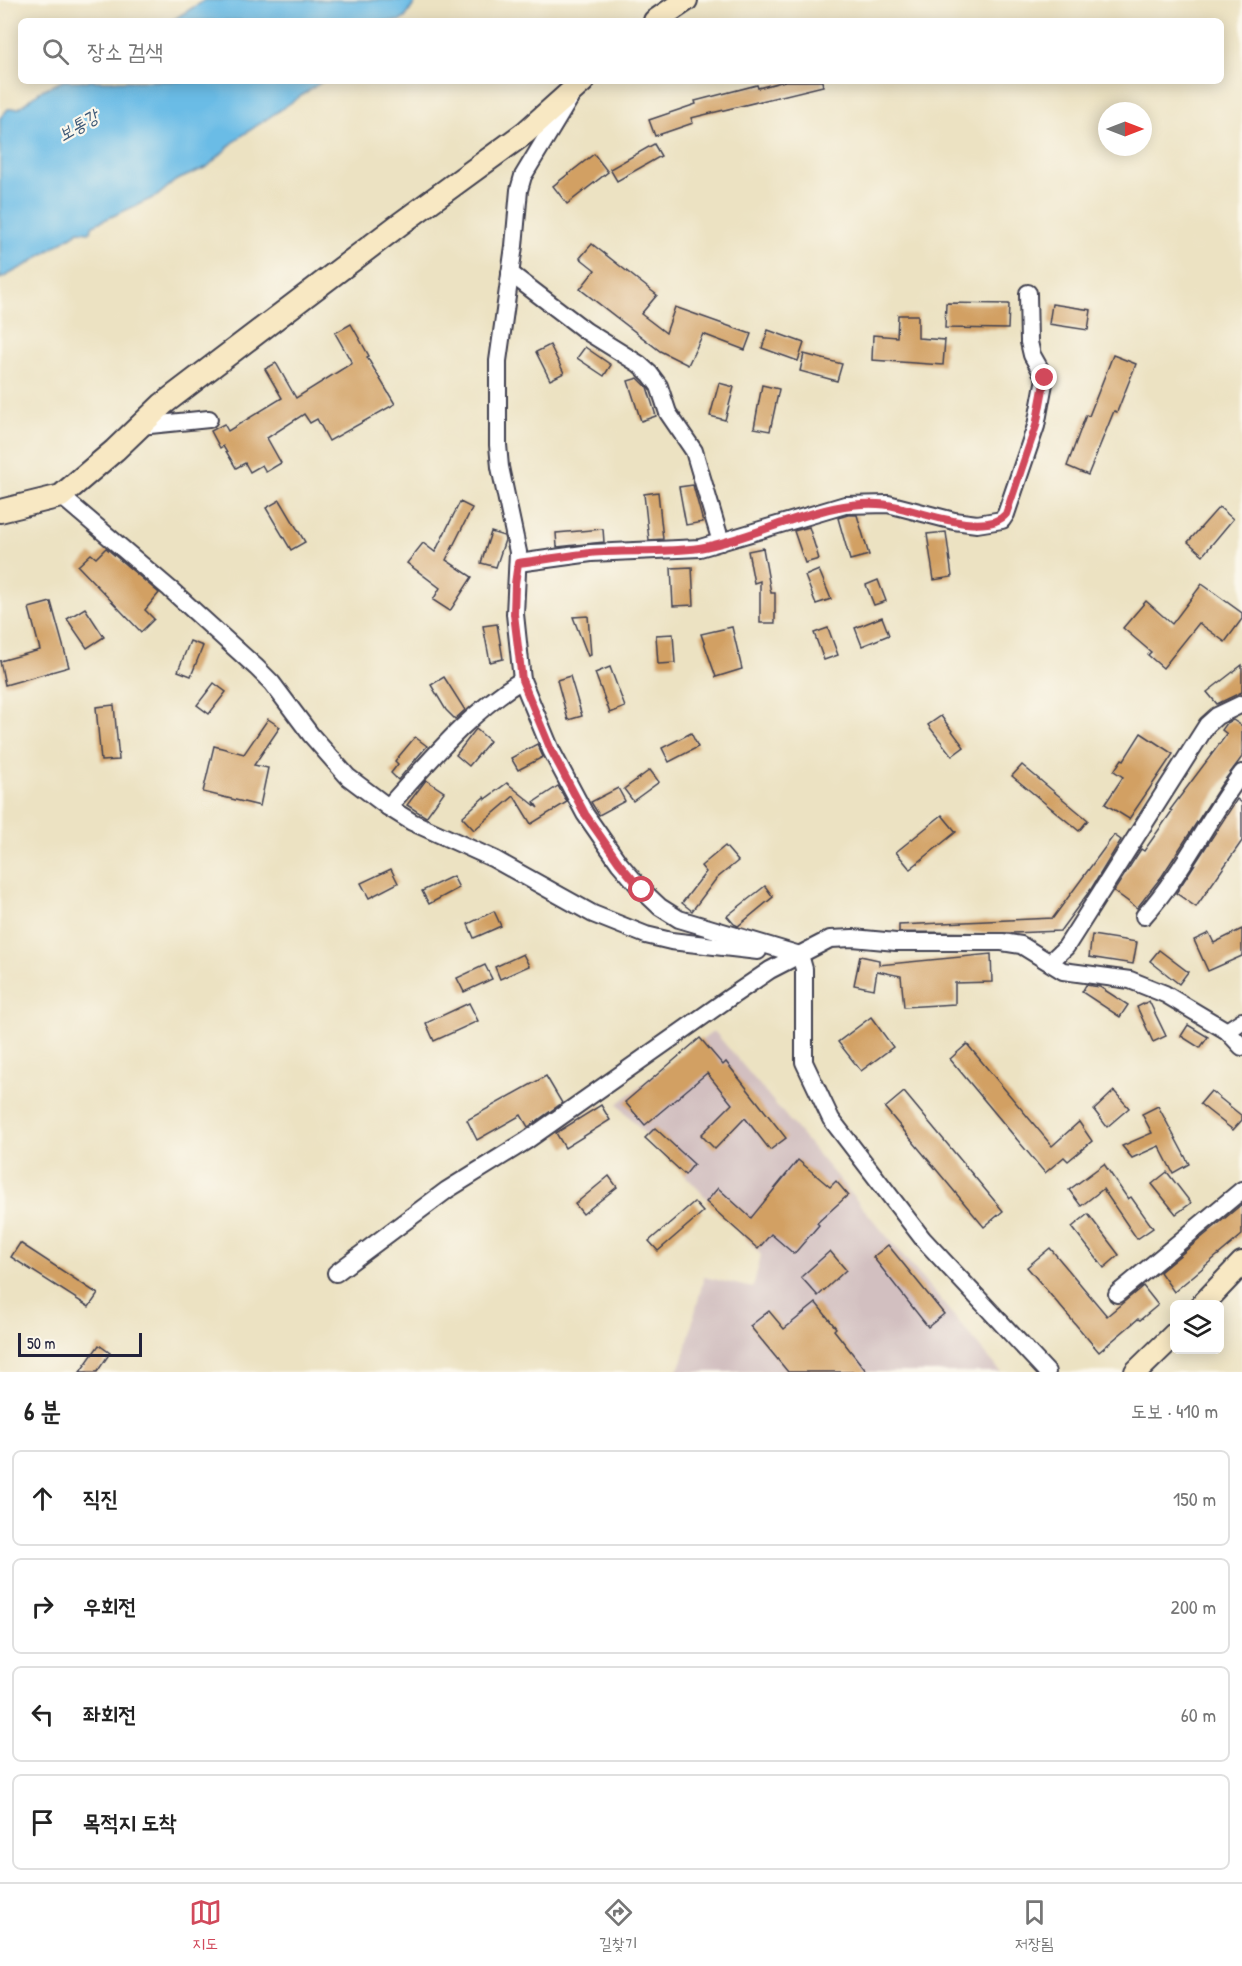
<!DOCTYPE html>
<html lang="ko">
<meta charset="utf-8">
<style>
body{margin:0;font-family:"Patrick Hand","Poor Story",sans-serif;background:#f6f6f6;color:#222}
.controls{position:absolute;right:18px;bottom:18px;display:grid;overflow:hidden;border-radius:9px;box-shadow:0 3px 15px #0003}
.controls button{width:54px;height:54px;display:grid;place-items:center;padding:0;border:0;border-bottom:2px solid #e0e0e0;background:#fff;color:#222;font:30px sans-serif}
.compass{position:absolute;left:1098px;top:102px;width:54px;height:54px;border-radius:50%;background:#fff;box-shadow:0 3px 15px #0003;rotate:90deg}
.scale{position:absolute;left:18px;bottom:15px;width:124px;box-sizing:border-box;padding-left:6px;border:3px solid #22223b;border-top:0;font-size:16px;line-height:21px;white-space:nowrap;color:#22223b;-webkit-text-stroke:4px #fbf7ec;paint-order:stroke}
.stop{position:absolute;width:18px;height:18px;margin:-14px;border:4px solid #d1495b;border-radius:50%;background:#fff}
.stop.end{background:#d1495b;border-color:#fff;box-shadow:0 2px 6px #0008}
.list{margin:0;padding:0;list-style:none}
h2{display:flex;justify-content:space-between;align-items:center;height:78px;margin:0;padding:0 24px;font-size:26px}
h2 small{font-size:20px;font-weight:400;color:#767676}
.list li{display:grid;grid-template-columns:39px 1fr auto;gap:18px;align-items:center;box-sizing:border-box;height:96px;margin:0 12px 12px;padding:0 12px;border:2px solid #e0e0e0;border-radius:9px}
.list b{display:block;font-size:22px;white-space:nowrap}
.list em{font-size:20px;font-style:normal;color:#767676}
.icon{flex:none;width:33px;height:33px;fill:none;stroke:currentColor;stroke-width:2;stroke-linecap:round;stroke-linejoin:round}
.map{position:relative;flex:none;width:1242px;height:1372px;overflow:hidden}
.search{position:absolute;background:#fff;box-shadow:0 3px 15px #0003;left:18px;right:18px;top:18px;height:66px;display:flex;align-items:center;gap:15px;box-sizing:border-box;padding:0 21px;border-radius:9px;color:#767676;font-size:22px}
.sheet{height:510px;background:#fff}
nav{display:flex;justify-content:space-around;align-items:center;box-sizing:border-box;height:84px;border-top:2px solid #e0e0e0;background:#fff;font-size:16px;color:#767676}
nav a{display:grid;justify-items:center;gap:3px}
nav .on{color:#d1495b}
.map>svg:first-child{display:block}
</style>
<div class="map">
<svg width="1242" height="1372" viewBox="0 0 1242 1372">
<rect width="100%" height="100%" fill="#fbf7ec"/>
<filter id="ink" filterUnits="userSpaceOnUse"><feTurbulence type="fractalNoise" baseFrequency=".0167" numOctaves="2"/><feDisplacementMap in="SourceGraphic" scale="12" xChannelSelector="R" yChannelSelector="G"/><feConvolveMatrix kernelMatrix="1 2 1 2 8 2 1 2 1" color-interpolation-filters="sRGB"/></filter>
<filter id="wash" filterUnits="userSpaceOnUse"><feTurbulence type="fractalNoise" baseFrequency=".008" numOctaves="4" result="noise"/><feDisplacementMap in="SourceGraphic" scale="24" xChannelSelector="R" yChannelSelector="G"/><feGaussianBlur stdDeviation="1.35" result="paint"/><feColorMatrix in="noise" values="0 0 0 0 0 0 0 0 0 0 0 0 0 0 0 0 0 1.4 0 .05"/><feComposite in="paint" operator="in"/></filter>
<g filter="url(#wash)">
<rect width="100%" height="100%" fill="#ece2c2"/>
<polygon fill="#d2bfc0" points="714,1031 1001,1372 676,1372 683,1360 704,1277 753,1288 761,1255 617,1104"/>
<g fill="#6bbce6" stroke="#466f90" stroke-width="1.5">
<polygon points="205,0 421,0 416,1 405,18 400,21 171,21"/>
<polygon points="63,81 323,81 237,139 207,167 175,181 157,196 93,225 90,232 79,231 28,264 0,279 0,118 8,109 19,108 42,90"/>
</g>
<g id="blocks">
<g fill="#d2a064">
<polygon points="785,81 822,81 823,86 691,118 693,123 655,136 649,120 696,104 695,101 757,85 758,88"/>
<polygon points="654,144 661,156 617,181 610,169"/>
<polygon points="594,154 608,172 567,204 553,186"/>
<polygon points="592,244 657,295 641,314 666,333 675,307 751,334 745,350 703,334 688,365 660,351 580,289 595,270 580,258"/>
<polygon points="946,303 1009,304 1008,329 945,328"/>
<polygon points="1052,304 1091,310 1088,330 1049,324"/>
<polygon points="898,315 918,315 918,338 945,340 943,365 872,360 873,335 897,337"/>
<polygon points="351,324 369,356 367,357 395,404 329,441 317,419 310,423 304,414 267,438 281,463 266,472 262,465 250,472 245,463 236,468 223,446 220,448 211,431 224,424 228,431 282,398 265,369 276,363 296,398 352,363 335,333"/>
<polygon points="768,330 804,343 798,361 762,348"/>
<polygon points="550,345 564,373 550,380 536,352"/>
<polygon points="585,347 611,365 604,376 577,358"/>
<polygon points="804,354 842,364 837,381 800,371"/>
<polygon points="1113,355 1136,364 1117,412 1114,411 1088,475 1067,466 1086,415 1089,416"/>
<polygon points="638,378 647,387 656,416 641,421 628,381"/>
<polygon points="719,383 734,387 725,420 710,416"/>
<polygon points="762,385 779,389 770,431 754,428"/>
<polygon points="693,485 703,522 686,525 679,487"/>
<polygon points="658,492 663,539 649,540 644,494"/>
<polygon points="280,500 305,542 291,550 266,508"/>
<polygon points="460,502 472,508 446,560 472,577 450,611 433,600 440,588 407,563 423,543 435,552"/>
<polygon points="1219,507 1233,519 1203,555 1188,542"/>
<polygon points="848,515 857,515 869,555 850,560 838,518"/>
<polygon points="809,527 819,559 805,563 794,531"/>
<polygon points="603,529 604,542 557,547 556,533"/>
<polygon points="491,532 504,536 505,540 496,567 481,563"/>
<polygon points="946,532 952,577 934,580 927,534"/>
<polygon points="106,548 159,593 145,610 154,619 141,632 78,566 91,554 96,558"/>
<polygon points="763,548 771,593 775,593 775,623 760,623 760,581 754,583 748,551"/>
<polygon points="692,567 694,605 673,606 671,568"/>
<polygon points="819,570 831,599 816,604 805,576"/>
<polygon points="878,580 886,601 874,605 866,585"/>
<polygon points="1202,584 1242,613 1242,619 1225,642 1199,623 1163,668 1148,655 1151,652 1123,628 1146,601 1172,624"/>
<polygon points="51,602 69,667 5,685 0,661 40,650 29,608"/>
<polygon points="85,608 104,637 87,648 67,619"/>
<polygon points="588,616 591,655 588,656 573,617"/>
<polygon points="882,617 889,635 862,646 855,628"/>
<polygon points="497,624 503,659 490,662 483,626"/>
<polygon points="732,627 742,669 716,677 701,634"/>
<polygon points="828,628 838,655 824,660 814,633"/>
<polygon points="673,634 675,663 658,664 656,635"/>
<polygon points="190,641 203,646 191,676 178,671"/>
<polygon points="1242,665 1242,692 1217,704 1207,692"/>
<polygon points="610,667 625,707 610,713 595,673"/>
<polygon points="570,676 582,716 568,720 557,680"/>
<polygon points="444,677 465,710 455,719 446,710 431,685"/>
<polygon points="214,683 226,692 209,714 197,705"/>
<polygon points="114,705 119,760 101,761 96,707"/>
<polygon points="941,716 964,747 952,756 928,725"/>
<polygon points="268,719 280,727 254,765 268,768 260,806 203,792 214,746 244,754"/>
<polygon points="1233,720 1242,726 1242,757 1221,785 1162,876 1137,908 1114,891 1141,849 1144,851 1172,811 1170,810 1227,734 1222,730 1227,723"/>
<polygon points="476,729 490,741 469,766 456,755"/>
<polygon points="691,733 698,747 669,762 662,748"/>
<polygon points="1141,733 1173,754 1129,819 1105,804 1123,777 1114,771 1122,759 1124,760"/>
<polygon points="415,737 427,746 398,780 391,773 398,764 395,761"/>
<polygon points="537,744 543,757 518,770 511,758"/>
<polygon points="1022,765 1088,820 1079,831 1012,776"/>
<polygon points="650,770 659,782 633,801 624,789"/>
<polygon points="426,780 444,792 426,817 407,805"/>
<polygon points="507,783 538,808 534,802 558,786 567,802 531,824 514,796 474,830 462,817 484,797 485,799"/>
<polygon points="618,788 625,801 599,815 591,802"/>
<polygon points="1237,799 1242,803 1242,841 1196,907 1176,893"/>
<polygon points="942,815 956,832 910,869 896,852"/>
<polygon points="1114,835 1121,840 1091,889 1060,931 1012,933 899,932 899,925 1053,918"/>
<polygon points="725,846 738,861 716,879 692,911 682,903 706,872 701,866"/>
<polygon points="391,869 398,883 369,898 361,883"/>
<polygon points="453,876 459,888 429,904 422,891"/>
<polygon points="765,886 773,897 738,926 734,924 727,916"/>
<polygon points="494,911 501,926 474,938 468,924"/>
<polygon points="1242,929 1242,956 1208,971 1194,940 1209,933 1214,943"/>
<polygon points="1092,935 1137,942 1133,964 1089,957"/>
<polygon points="1159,950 1188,972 1179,984 1150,961"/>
<polygon points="523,954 529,966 500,979 495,967"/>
<polygon points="991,954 992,982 955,983 955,1004 904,1007 901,976 877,971 874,989 854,985 860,956 879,960 879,965"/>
<polygon points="485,965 492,979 464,992 457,978"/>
<polygon points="1086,985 1100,987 1128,1005 1120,1017 1082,992"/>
<polygon points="1149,1001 1166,1036 1153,1042 1137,1007"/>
<polygon points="469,1003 478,1021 434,1041 426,1023"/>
<polygon points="871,1017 893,1047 861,1071 838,1042"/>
<polygon points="1188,1025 1208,1037 1200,1048 1181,1036"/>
<polygon points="700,1038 723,1065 726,1062 786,1138 770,1150 745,1118 715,1149 701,1135 732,1104 707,1073 645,1125 625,1102"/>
<polygon points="967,1044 1052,1146 1079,1122 1092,1141 1068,1161 1064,1157 1045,1173 950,1059"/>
<polygon points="546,1076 562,1103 528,1127 521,1115 477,1140 467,1120"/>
<polygon points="1114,1091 1129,1108 1107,1127 1094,1110"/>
<polygon points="1211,1091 1242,1116 1242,1120 1233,1130 1200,1104"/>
<polygon points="904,1092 1003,1211 984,1227 885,1108"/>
<polygon points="601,1105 610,1120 565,1148 556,1133"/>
<polygon points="1158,1106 1189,1164 1173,1173 1159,1146 1132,1158 1122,1146 1152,1133 1142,1114"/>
<polygon points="655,1128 694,1164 685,1175 645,1138"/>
<polygon points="798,1160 830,1187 836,1181 848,1195 817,1223 819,1225 794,1254 771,1234 758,1249 706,1202 718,1188 751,1218"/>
<polygon points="1104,1164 1128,1199 1131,1197 1153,1228 1137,1239 1103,1189 1081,1206 1069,1190"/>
<polygon points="1167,1172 1191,1203 1176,1214 1152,1184"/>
<polygon points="609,1176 617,1187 583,1214 575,1204"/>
<polygon points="694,1202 703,1212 658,1251 649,1241"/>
<polygon points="1242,1204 1242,1235 1174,1292 1160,1272"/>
<polygon points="1088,1214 1119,1255 1104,1268 1072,1227"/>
<polygon points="20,1243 98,1294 89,1307 11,1257"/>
<polygon points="888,1245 944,1314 928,1327 873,1257"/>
<polygon points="1050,1248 1107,1316 1143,1286 1158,1305 1140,1320 1138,1319 1099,1352 1027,1267"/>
<polygon points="830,1251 846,1270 818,1296 801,1277"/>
<polygon points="816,1303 836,1328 834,1330 867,1372 788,1372 750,1326 769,1311 784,1329"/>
<polygon points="99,1345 110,1353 97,1372 80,1372"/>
</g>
</g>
</g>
<g filter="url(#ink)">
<use href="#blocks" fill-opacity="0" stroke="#403f4f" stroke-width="1.5"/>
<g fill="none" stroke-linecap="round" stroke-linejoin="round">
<g stroke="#403f4f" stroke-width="20">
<g id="street">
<polyline points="570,98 523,176 519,190 514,246 498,361 498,445 500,467 518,552 515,614 522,680 551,750 585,814 619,863 642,890 660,907 679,919 800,955"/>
<polyline points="510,273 586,331 639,364 650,374 659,386 668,413 694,451 721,542"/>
<polyline points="140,426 209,419"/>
<polyline points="61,496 170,589 257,668 272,683 311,735 348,777 388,807 412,822 494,859 593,914 646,935 671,941 758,951"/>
<polyline points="518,563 591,553 700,548 845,505 888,504 954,521 977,524 1002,520 1006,514 1036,426 1045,378 1032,355 1029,342 1028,293"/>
<path d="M 388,807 C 429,762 469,712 522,680"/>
<path d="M 1144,916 C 1183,873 1207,819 1242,773"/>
<polyline points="800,955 804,969 804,1062 831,1119 923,1239 1047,1372"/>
<polyline points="1050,962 1066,947 1207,725 1217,716 1242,704"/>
<polyline points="1227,1031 1242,1021"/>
<polyline points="336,1273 447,1190 526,1141 729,998 770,970 830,939 853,938 896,942 1002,942 1021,945 1063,971 1130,980 1165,994 1227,1031 1242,1047"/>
<polyline points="1117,1294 1242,1190"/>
</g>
</g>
<g stroke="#403f4f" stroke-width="26">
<g id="secondary">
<polyline points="655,21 686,0"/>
<polyline points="0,511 61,496 115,450 163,404 400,224 526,132 583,81"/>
<polyline points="1203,1304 1242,1263"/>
<polyline points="1136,1372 1174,1335"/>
</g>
</g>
<use href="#street" stroke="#fff" stroke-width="16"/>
<use href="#secondary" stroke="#f8e8c3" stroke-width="22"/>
</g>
</g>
<g fill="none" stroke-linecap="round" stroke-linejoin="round" filter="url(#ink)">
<path stroke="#d1495b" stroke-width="8" d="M 642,890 L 619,863 L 585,814 L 551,750 L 522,680 L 514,614 L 515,584 L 518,563 C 542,560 566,556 590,553 C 626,550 663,553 699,548 C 761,538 835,491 898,507 C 923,513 987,537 1006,514 L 1036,426 L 1045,378"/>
</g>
<g text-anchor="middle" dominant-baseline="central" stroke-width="4.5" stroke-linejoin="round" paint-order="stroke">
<g font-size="18" font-style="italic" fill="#3c5877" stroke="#fbf7ec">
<text transform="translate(78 125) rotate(-30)">보통강</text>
</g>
</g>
</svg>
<div class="controls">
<button><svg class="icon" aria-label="layers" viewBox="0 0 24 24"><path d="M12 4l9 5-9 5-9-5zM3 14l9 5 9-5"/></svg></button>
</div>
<svg class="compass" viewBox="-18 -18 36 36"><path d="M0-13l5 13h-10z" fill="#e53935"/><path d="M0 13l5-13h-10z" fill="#767676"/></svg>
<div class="scale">50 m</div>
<div class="stop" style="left:642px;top:890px"></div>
<div class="stop end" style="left:1045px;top:378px"></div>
<div class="search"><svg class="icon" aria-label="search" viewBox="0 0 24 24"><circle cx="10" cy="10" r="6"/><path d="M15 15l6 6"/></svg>장소 검색</div>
</div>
<section class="sheet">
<h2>6 분<small>도보 · 410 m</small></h2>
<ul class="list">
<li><svg class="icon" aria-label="ahead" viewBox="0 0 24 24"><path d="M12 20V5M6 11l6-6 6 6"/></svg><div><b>직진</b></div><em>150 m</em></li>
<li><svg class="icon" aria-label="right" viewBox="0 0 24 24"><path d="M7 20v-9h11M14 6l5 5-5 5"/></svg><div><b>우회전</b></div><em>200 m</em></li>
<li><svg class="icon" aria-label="left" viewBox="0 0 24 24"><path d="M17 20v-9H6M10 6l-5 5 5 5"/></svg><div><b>좌회전</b></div><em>60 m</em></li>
<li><svg class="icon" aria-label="arrive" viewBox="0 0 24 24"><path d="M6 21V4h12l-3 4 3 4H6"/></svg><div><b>목적지 도착</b></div></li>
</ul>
</section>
<nav>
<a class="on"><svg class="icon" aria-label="map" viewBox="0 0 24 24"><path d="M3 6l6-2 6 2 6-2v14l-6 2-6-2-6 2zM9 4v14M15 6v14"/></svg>지도</a>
<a><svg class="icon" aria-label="directions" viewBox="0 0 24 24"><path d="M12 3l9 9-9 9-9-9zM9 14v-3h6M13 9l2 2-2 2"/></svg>길찾기</a>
<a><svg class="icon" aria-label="saved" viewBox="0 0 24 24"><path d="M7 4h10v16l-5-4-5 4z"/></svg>저장됨</a>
</nav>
